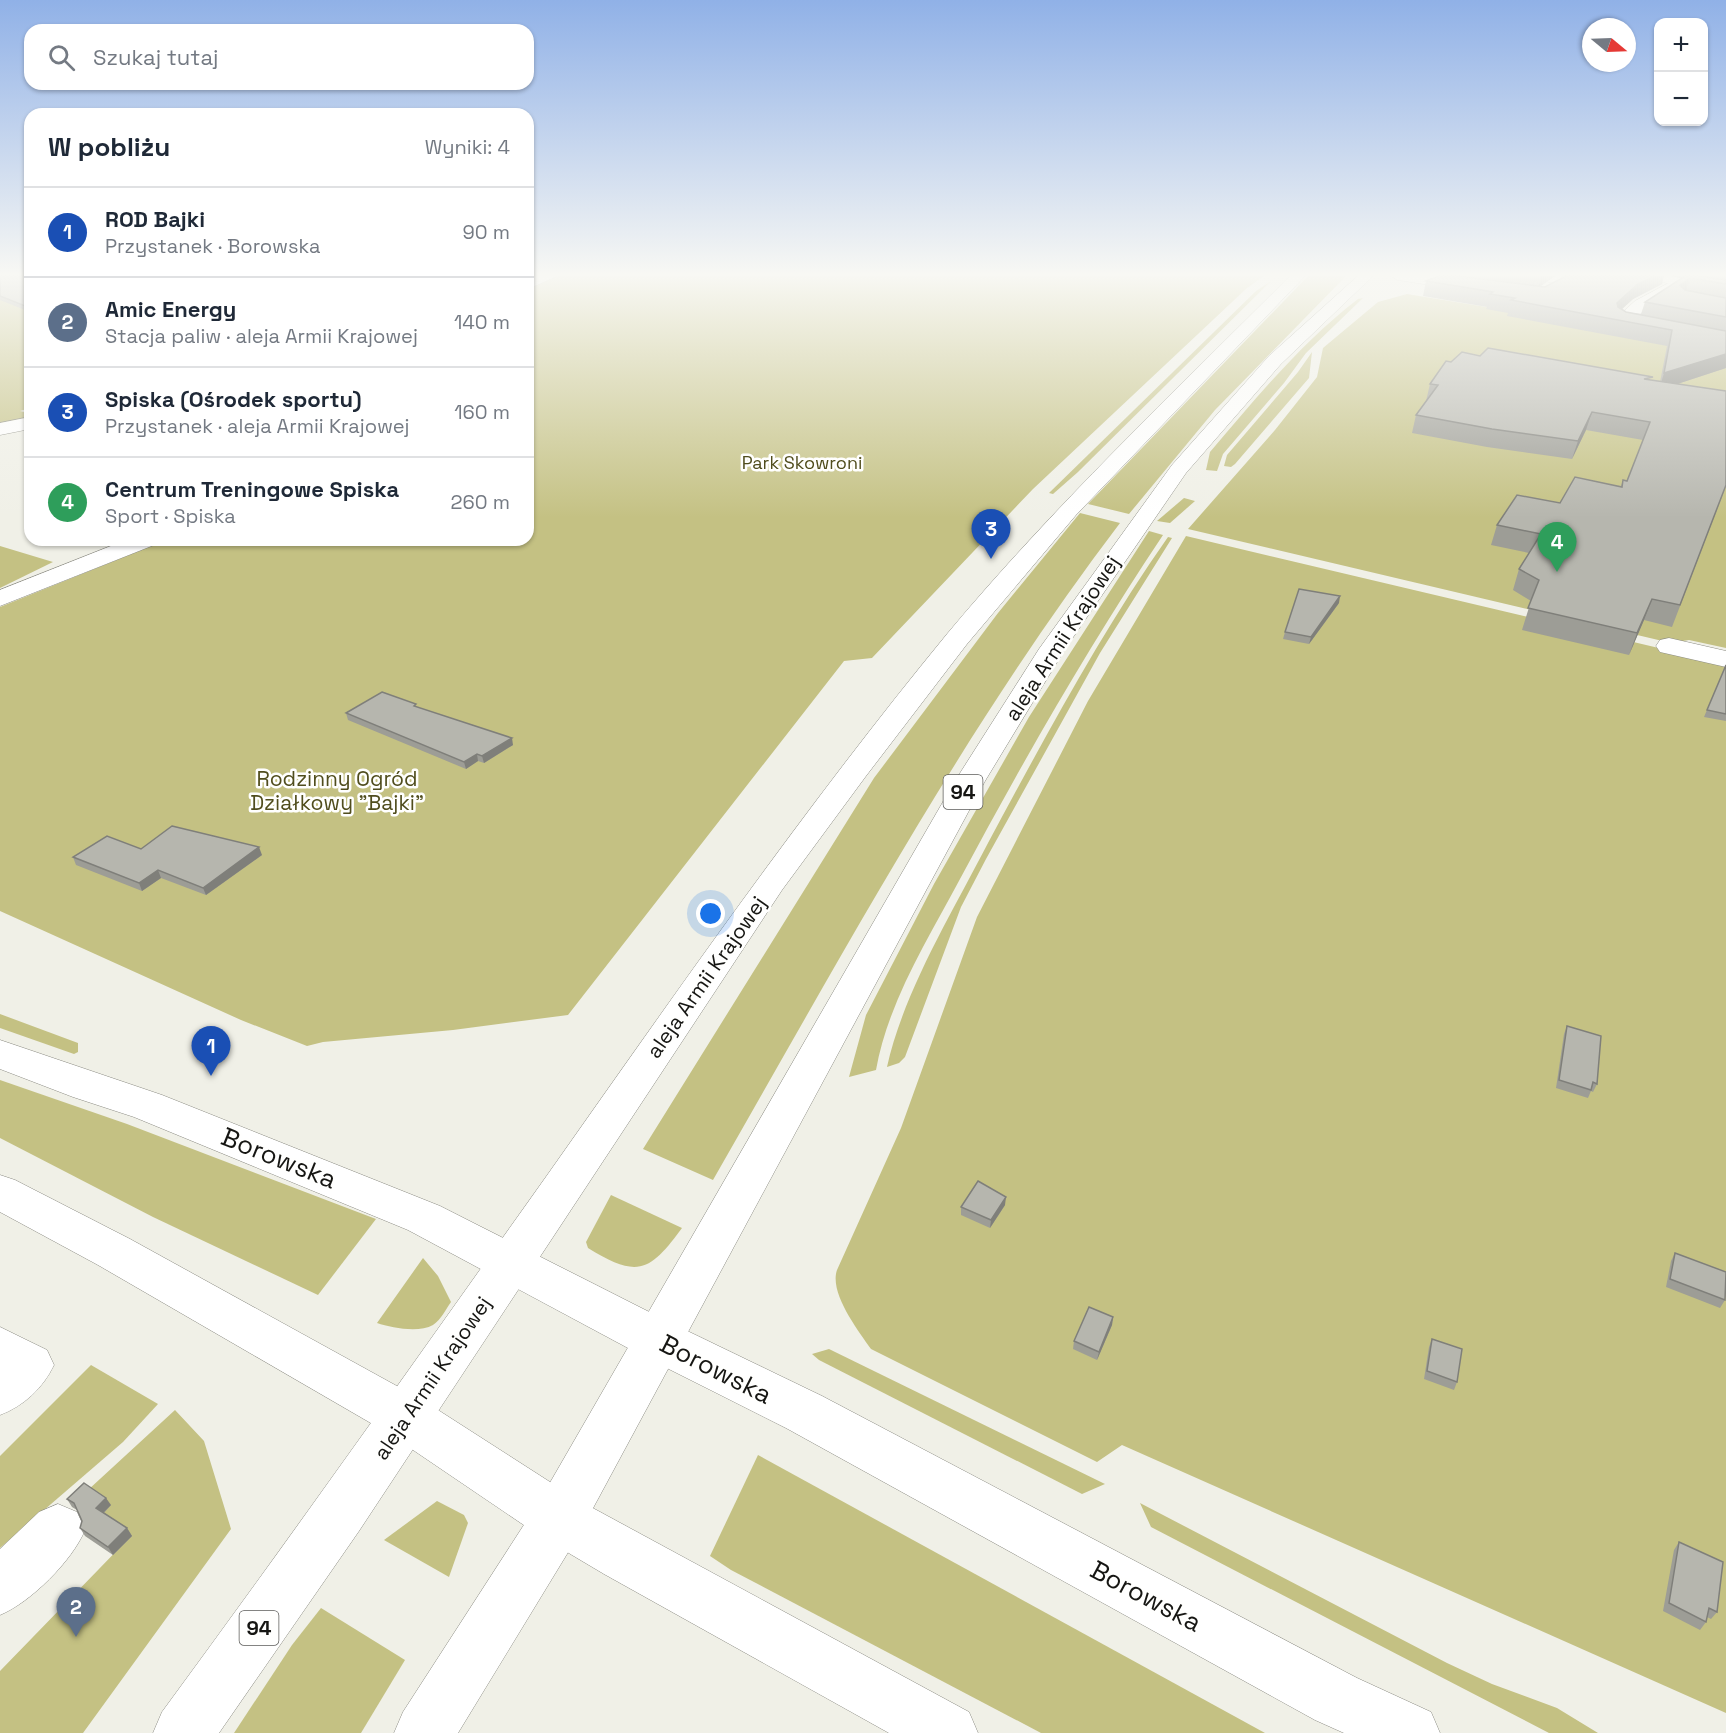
<!DOCTYPE html>
<html lang="pl">
<meta charset="utf-8">
<style>
body{margin:0;font-family:"Space Grotesk",sans-serif;background:#f6f6f7;color:#1f2937}
.controls{position:absolute;right:18px;top:18px;display:grid;overflow:hidden;border-radius:12px;box-shadow:0 2px 4px #0004}
.controls button{width:54px;height:54px;display:grid;place-items:center;padding:0;border:0;border-bottom:2px solid #e0e1e3;background:#fff;color:#1f2937;font:30px sans-serif}
.compass{position:absolute;left:1582px;top:18px;width:54px;height:54px;border-radius:50%;background:#fff;box-shadow:0 2px 4px #0004;rotate:109deg}
.you{position:absolute;left:711px;top:914px;width:21px;height:21px;margin:-15px;border:4px solid #fff;border-radius:50%;background:#1a73e8;box-shadow:0 0 0 9px #1a73e833}
.badge{display:grid;place-items:center;width:39px;height:39px;border-radius:50%;background:#0b8043;color:#fff;font-size:20px;font-weight:700}
.pin{position:absolute;translate:-50% -50px;filter:drop-shadow(0 2px 3px #0008)}
.pin::after{content:'';position:absolute;top:32px;width:21px;height:18px;background:inherit;clip-path:polygon(0 0,100% 0,50% 100%)}
.list{margin:0;padding:0;list-style:none}
h2{display:flex;justify-content:space-between;align-items:center;height:78px;margin:0;padding:0 24px;font-size:26px}
h2 small{font-size:20px;font-weight:400;color:#747a83}
.list li{display:grid;grid-template-columns:39px 1fr auto;gap:18px;align-items:center;box-sizing:border-box;height:90px;padding:0 24px;border-top:2px solid #e0e1e3}
.list b{display:block;font-size:22px;white-space:nowrap}
.list p{margin:0;font-size:20px;white-space:nowrap;color:#747a83}
.list em{font-size:20px;font-style:normal;color:#747a83}
.icon{flex:none;width:33px;height:33px;fill:none;stroke:currentColor;stroke-width:2;stroke-linecap:round;stroke-linejoin:round}
.map{position:relative;flex:none;width:1726px;height:1733px;overflow:hidden}
.search{position:absolute;background:#fff;box-shadow:0 2px 4px #0004;left:24px;top:24px;width:510px;height:66px;display:flex;align-items:center;gap:15px;box-sizing:border-box;padding:0 21px;border-radius:18px;color:#747a83;font-size:22px}
.panel{position:absolute;background:#fff;box-shadow:0 2px 4px #0004;left:24px;top:108px;width:510px;height:438px;border-radius:18px}
.map>svg:first-child{display:block}
</style>
<div class="map">
<svg width="1726" height="1733" viewBox="0 0 1726 1733">
<rect width="100%" height="100%" fill="#f0f0e7"/>
<g fill="#c4c183">
<polygon points="0,276 30,276 30,408 20,411 28,413 30,418 0,426"/>
<polygon points="528,276 1264,276 1247,288 1033,489 872,658 844,661 568,1015 453,1030 323,1042 307,1046 241,1020 0,911 0,607 166,540 528,540"/>
<polygon points="1308,276 1346,276 1215,410 1129,514 1088,504"/>
<polygon points="1271,281 1078,472 1053,494 1049,493 1256,291"/>
<polygon points="1407,294 1726,346 1726,648 1689,640 1671,643 1188,529 1275,430 1317,377 1323,348 1378,302"/>
<path d="M 1363,298 L 1306,353 L 1284,383 L 1223,454 L 1217,471 L 1206,470 L 1210,452 C 1257,397 1301,343 1358,299 Z"/>
<polygon points="1312,352 1309,378 1235,464 1231,467 1224,466 1227,455 1298,372"/>
<polygon points="1184,498 1195,501 1170,523 1157,521"/>
<path d="M 1080,513 L 1120,523 C 964,728 841,957 713,1180 L 643,1149 L 874,778 L 998,613 Z"/>
<path d="M 1149,531 L 1163,535 C 1089,646 1023,761 960,879 C 928,939 888,1002 876,1070 L 849,1077 L 866,1015 L 934,884 L 1029,717 Z"/>
<path d="M 1186,536 L 1726,664 L 1726,1713 L 1122,1445 L 1097,1462 L 871,1349 C 858,1330 829,1293 837,1270 L 901,1128 L 977,917 L 1088,701 Z"/>
<path d="M 1168,537 L 1172,538 L 1100,653 L 986,859 L 961,907 L 905,1057 L 899,1063 L 887,1067 C 903,993 953,911 988,843 C 1044,739 1100,634 1168,537 Z"/>
<polygon points="0,546 53,562 0,588"/>
<polygon points="0,1014 78,1043 78,1052 74,1054 0,1028"/>
<polygon points="0,1080 127,1124 376,1219 318,1295 153,1217 0,1138"/>
<path d="M 611,1195 L 682,1228 C 649,1273 637,1278 588,1248 L 586,1242 Z"/>
<path d="M 423,1258 L 438,1276 L 451,1302 C 446,1309 441,1320 433,1325 C 419,1333 392,1328 377,1323 Z"/>
<polygon points="829,1349 1105,1484 1082,1494 819,1360 812,1354"/>
<polygon points="91,1365 158,1404 123,1442 0,1548 0,1456"/>
<polygon points="175,1410 204,1441 231,1529 83,1733 0,1733 0,1671 131,1536 101,1516 88,1490"/>
<polygon points="758,1455 1265,1733 1041,1733 731,1570 710,1556"/>
<polygon points="437,1501 464,1515 468,1523 449,1577 384,1540"/>
<polygon points="1140,1503 1447,1663 1492,1684 1557,1708 1598,1733 1549,1733 1151,1527"/>
<polygon points="321,1608 405,1660 361,1733 234,1733 292,1645"/>
</g>
<g fill="none" stroke-linecap="round" stroke-linejoin="round">
<g stroke="#8c8c84" stroke-width="1">
<g id="minor">
<polygon points="537,276 557,276 528,289 528,279"/>
<path d="M 1391,276 C 1407,274 1472,275 1483,287 L 1475,292 L 1398,280 Z"/>
<polygon points="1531,276 1560,276 1573,281 1566,285 1533,279"/>
<polygon points="1680,277 1687,281 1685,284 1634,318 1726,336 1726,346 1622,325 1614,320 1635,301"/>
<polygon points="30,417 30,429 0,435 0,423"/>
<polygon points="126,540 157,540 154,545 0,606 0,590"/>
<polygon points="1669,638 1726,651 1726,667 1660,652 1656,646 1660,640"/>
<polygon points="0,1040 162,1095 440,1206 675,1325 822,1396 1357,1678 1431,1712 1440,1733 1344,1733 1315,1720 786,1428 641,1355 408,1230 134,1117 73,1097 0,1069"/>
<polygon points="0,1175 15,1180 130,1239 424,1401 578,1500 969,1712 978,1733 889,1733 604,1574 540,1536 388,1433 98,1265 0,1212"/>
<path d="M 0,1327 L 47,1350 L 54,1365 C 43,1388 24,1406 0,1415 Z"/>
<path d="M 58,1504 L 77,1512 L 85,1530 C 72,1561 31,1602 0,1615 L 0,1549 L 39,1512 Z"/>
</g>
</g>
<g stroke="#8c8c84" stroke-width="1">
<g id="major">
<path d="M 1290,276 L 1305,276 L 1076,515 L 967,644 L 866,776 L 782,890 L 359,1531 L 219,1733 L 153,1733 L 162,1712 C 293,1534 420,1354 548,1174 C 677,991 805,807 947,634 C 1053,507 1173,393 1290,276 Z"/>
<polygon points="1358,276 1373,276 1281,364 1186,473 1065,649 985,781 578,1536 458,1733 394,1733 403,1712 540,1500 955,781 1039,649 1172,465 1269,356"/>
<polygon points="1644,276 1674,276 1726,284 1726,294 1651,280"/>
</g>
</g>
<use href="#minor" fill="#fff" fill-rule="evenodd"/>
<use href="#major" fill="#fff" fill-rule="evenodd"/>
<polyline stroke="#777771" stroke-width="1.5" points="1673,276 1726,285"/>
</g>
<g fill="#9d9d96">
<polygon points="0,276 30,276 30,312 0,300"/>
<polygon points="1462,276 1555,276 1540,286 1545,287 1662,284 1633,299 1622,309 1626,312 1641,314 1645,302 1685,276 1726,276 1726,368 1677,384 1726,486 1672,627 1644,620 1629,655 1522,630 1531,601 1513,590 1519,569 1529,553 1491,545 1497,525 1560,503 1621,486 1623,480 1627,481 1643,440 1586,430 1572,459 1487,447 1412,433 1416,415 1426,401 1430,384 1451,362 1480,356 1660,382 1667,346 1507,316 1508,313 1486,309 1487,307 1423,296 1426,281"/>
<polygon points="1339,603 1309,644 1283,639 1285,632"/>
<polygon points="1726,665 1726,721 1704,717"/>
<polygon points="417,707 513,745 484,763 478,761 466,769 348,720 346,713"/>
<polygon points="141,849 262,855 206,895 161,878 142,891 76,865 73,857"/>
<polygon points="1567,1026 1597,1084 1593,1092 1591,1091 1588,1098 1556,1088 1564,1034"/>
<polygon points="1005,1205 990,1228 961,1215 961,1207"/>
<polygon points="1675,1253 1725,1300 1720,1308 1666,1287 1671,1261"/>
<polygon points="1113,1317 1112,1325 1097,1360 1073,1349 1074,1341"/>
<polygon points="1432,1339 1457,1382 1454,1390 1424,1379 1429,1347"/>
<polygon points="67,1499 111,1505 104,1513 127,1528 132,1536 113,1555 85,1536 80,1528 82,1521 77,1510 72,1507"/>
<polygon points="1679,1542 1717,1612 1711,1619 1707,1617 1706,1622 1700,1630 1663,1611 1674,1550"/>
</g>
<g fill="#7f7f7a">
<polygon points="1541,276 1555,276 1538,288"/>
<polygon points="1655,276 1664,276 1662,284 1633,299 1612,318 1617,303 1638,284"/>
<polygon points="1690,278 1685,293 1680,285"/>
<polygon points="1726,354 1726,368 1659,390 1664,373"/>
<polygon points="1592,412 1586,430 1572,459 1578,441"/>
<polygon points="1340,596 1339,603 1309,644 1311,637"/>
<polygon points="1652,599 1644,620 1629,655 1637,633"/>
<polygon points="512,738 513,745 484,763 482,756"/>
<polygon points="477,754 478,761 466,769 464,762"/>
<polygon points="259,847 262,855 206,895 203,888"/>
<polygon points="158,870 161,878 142,891 139,883"/>
<polygon points="1006,1197 1005,1205 990,1228 991,1220"/>
<polygon points="1113,1317 1112,1325 1097,1360 1099,1352"/>
<polygon points="106,1498 111,1505 101,1515 96,1508"/>
<polygon points="127,1528 132,1536 113,1555 108,1547"/>
</g>
<g fill="#b6b6ae" stroke="#7f7f7a" stroke-width="1.5">
<polygon points="0,276 30,276 30,308 0,296"/>
<polygon points="1439,276 1458,276 1545,287 1566,276 1655,276 1638,284 1617,303 1618,307 1626,312 1726,331 1726,354 1664,373 1672,330 1511,300 1515,298 1490,294 1493,292 1426,281"/>
<polygon points="1685,276 1700,276 1726,280 1726,284 1690,278 1680,285 1685,290 1726,298 1726,317 1645,302"/>
<polygon points="1488,348 1653,377 1644,379 1726,391 1726,485 1680,605 1652,599 1637,633 1528,608 1539,580 1519,569 1541,534 1497,525 1517,495 1560,503 1575,477 1622,487 1623,480 1627,481 1650,422 1592,412 1578,441 1492,429 1416,415 1438,385 1430,384 1446,361 1451,362 1462,352 1480,356"/>
<polygon points="1299,589 1340,596 1311,637 1285,632"/>
<polygon points="1726,665 1726,714 1707,710"/>
<polygon points="382,692 416,704 414,706 512,738 482,756 477,754 464,762 346,713"/>
<polygon points="172,826 259,847 203,888 158,870 139,883 73,857 107,836 141,849"/>
<polygon points="1567,1026 1601,1036 1597,1084 1593,1082 1591,1090 1559,1080"/>
<polygon points="978,1181 1006,1197 991,1220 961,1207"/>
<polygon points="1675,1253 1726,1272 1725,1300 1670,1279"/>
<polygon points="1089,1307 1113,1317 1099,1352 1074,1341"/>
<polygon points="1432,1339 1462,1349 1457,1382 1427,1371"/>
<polygon points="84,1483 106,1498 96,1508 127,1528 108,1547 80,1528 82,1521 74,1503 67,1499"/>
<polygon points="1679,1542 1723,1562 1717,1612 1709,1608 1706,1622 1669,1603"/>
</g>
<linearGradient id="sky" x2="0" y2="1"><stop stop-color="#90b1e7"/><stop offset="0.53" stop-color="#f8f8f4"/><stop offset="1" stop-color="#f8f8f4" stop-opacity="0"/></linearGradient>
<rect width="1726" height="518" fill="url(#sky)"/>
<g text-anchor="middle" dominant-baseline="central" stroke-width="5" stroke-linejoin="round" paint-order="stroke">
<g font-size="18" fill="#504d1d" stroke="#fffffe">
<text x="802" y="462">Park Skowroni</text>
</g>
<g fill="#fffffe" stroke="#5c5c5a" stroke-width="1.5">
<rect x="943.5" y="775" width="39" height="34" rx="4.5"/>
<rect x="239.5" y="1611" width="39" height="34" rx="4.5"/>
</g>
<g font-size="20" font-weight="bold" fill="#161613">
<text x="963" y="792">94</text>
<text x="259" y="1628">94</text>
</g>
<g font-size="21" fill="#161613" stroke="#fffffe">
<text transform="translate(1062 638) rotate(-57)">aleja Armii Krajowej</text>
<text transform="translate(706 977) rotate(-55)">aleja Armii Krajowej</text>
<text transform="translate(432 1378) rotate(-56)">aleja Armii Krajowej</text>
</g>
<g font-size="21" fill="#504d1d" stroke="#fffffe">
<text x="337" y="778">Rodzinny Ogród<tspan x="337" dy="24">Działkowy "Bajki"</tspan></text>
</g>
<g font-size="26" fill="#161613" stroke="#fffffe">
<text transform="translate(279 1158) rotate(22)">Borowska</text>
<text transform="translate(716 1369) rotate(27)">Borowska</text>
<text transform="translate(1146 1596) rotate(28)">Borowska</text>
</g>
</g>
</svg>
<div class="controls">
<button>+</button>
<button>−</button>
</div>
<svg class="compass" viewBox="-18 -18 36 36"><path d="M0-13l5 13h-10z" fill="#e53935"/><path d="M0 13l5-13h-10z" fill="#747a83"/></svg>
<div class="you"></div>
<div class="pin badge" style="left:211px;top:1076px;background:#1a4fb4">1</div>
<div class="pin badge" style="left:76px;top:1637px;background:#5c6f8a">2</div>
<div class="pin badge" style="left:991px;top:559px;background:#1a4fb4">3</div>
<div class="pin badge" style="left:1557px;top:572px;background:#2e9e5b">4</div>
<div class="search"><svg class="icon" aria-label="search" viewBox="0 0 24 24"><circle cx="10" cy="10" r="6"/><path d="M15 15l6 6"/></svg>Szukaj tutaj</div>
<section class="panel">
<h2>W pobliżu<small>Wyniki: 4</small></h2>
<ul class="list">
<li><span class="badge" style="background:#1a4fb4">1</span><div><b>ROD Bajki</b><p>Przystanek · Borowska</p></div><em>90 m</em></li>
<li><span class="badge" style="background:#5c6f8a">2</span><div><b>Amic Energy</b><p>Stacja paliw · aleja Armii Krajowej</p></div><em>140 m</em></li>
<li><span class="badge" style="background:#1a4fb4">3</span><div><b>Spiska (Ośrodek sportu)</b><p>Przystanek · aleja Armii Krajowej</p></div><em>160 m</em></li>
<li><span class="badge" style="background:#2e9e5b">4</span><div><b>Centrum Treningowe Spiska</b><p>Sport · Spiska</p></div><em>260 m</em></li>
</ul>
</section>
</div>
